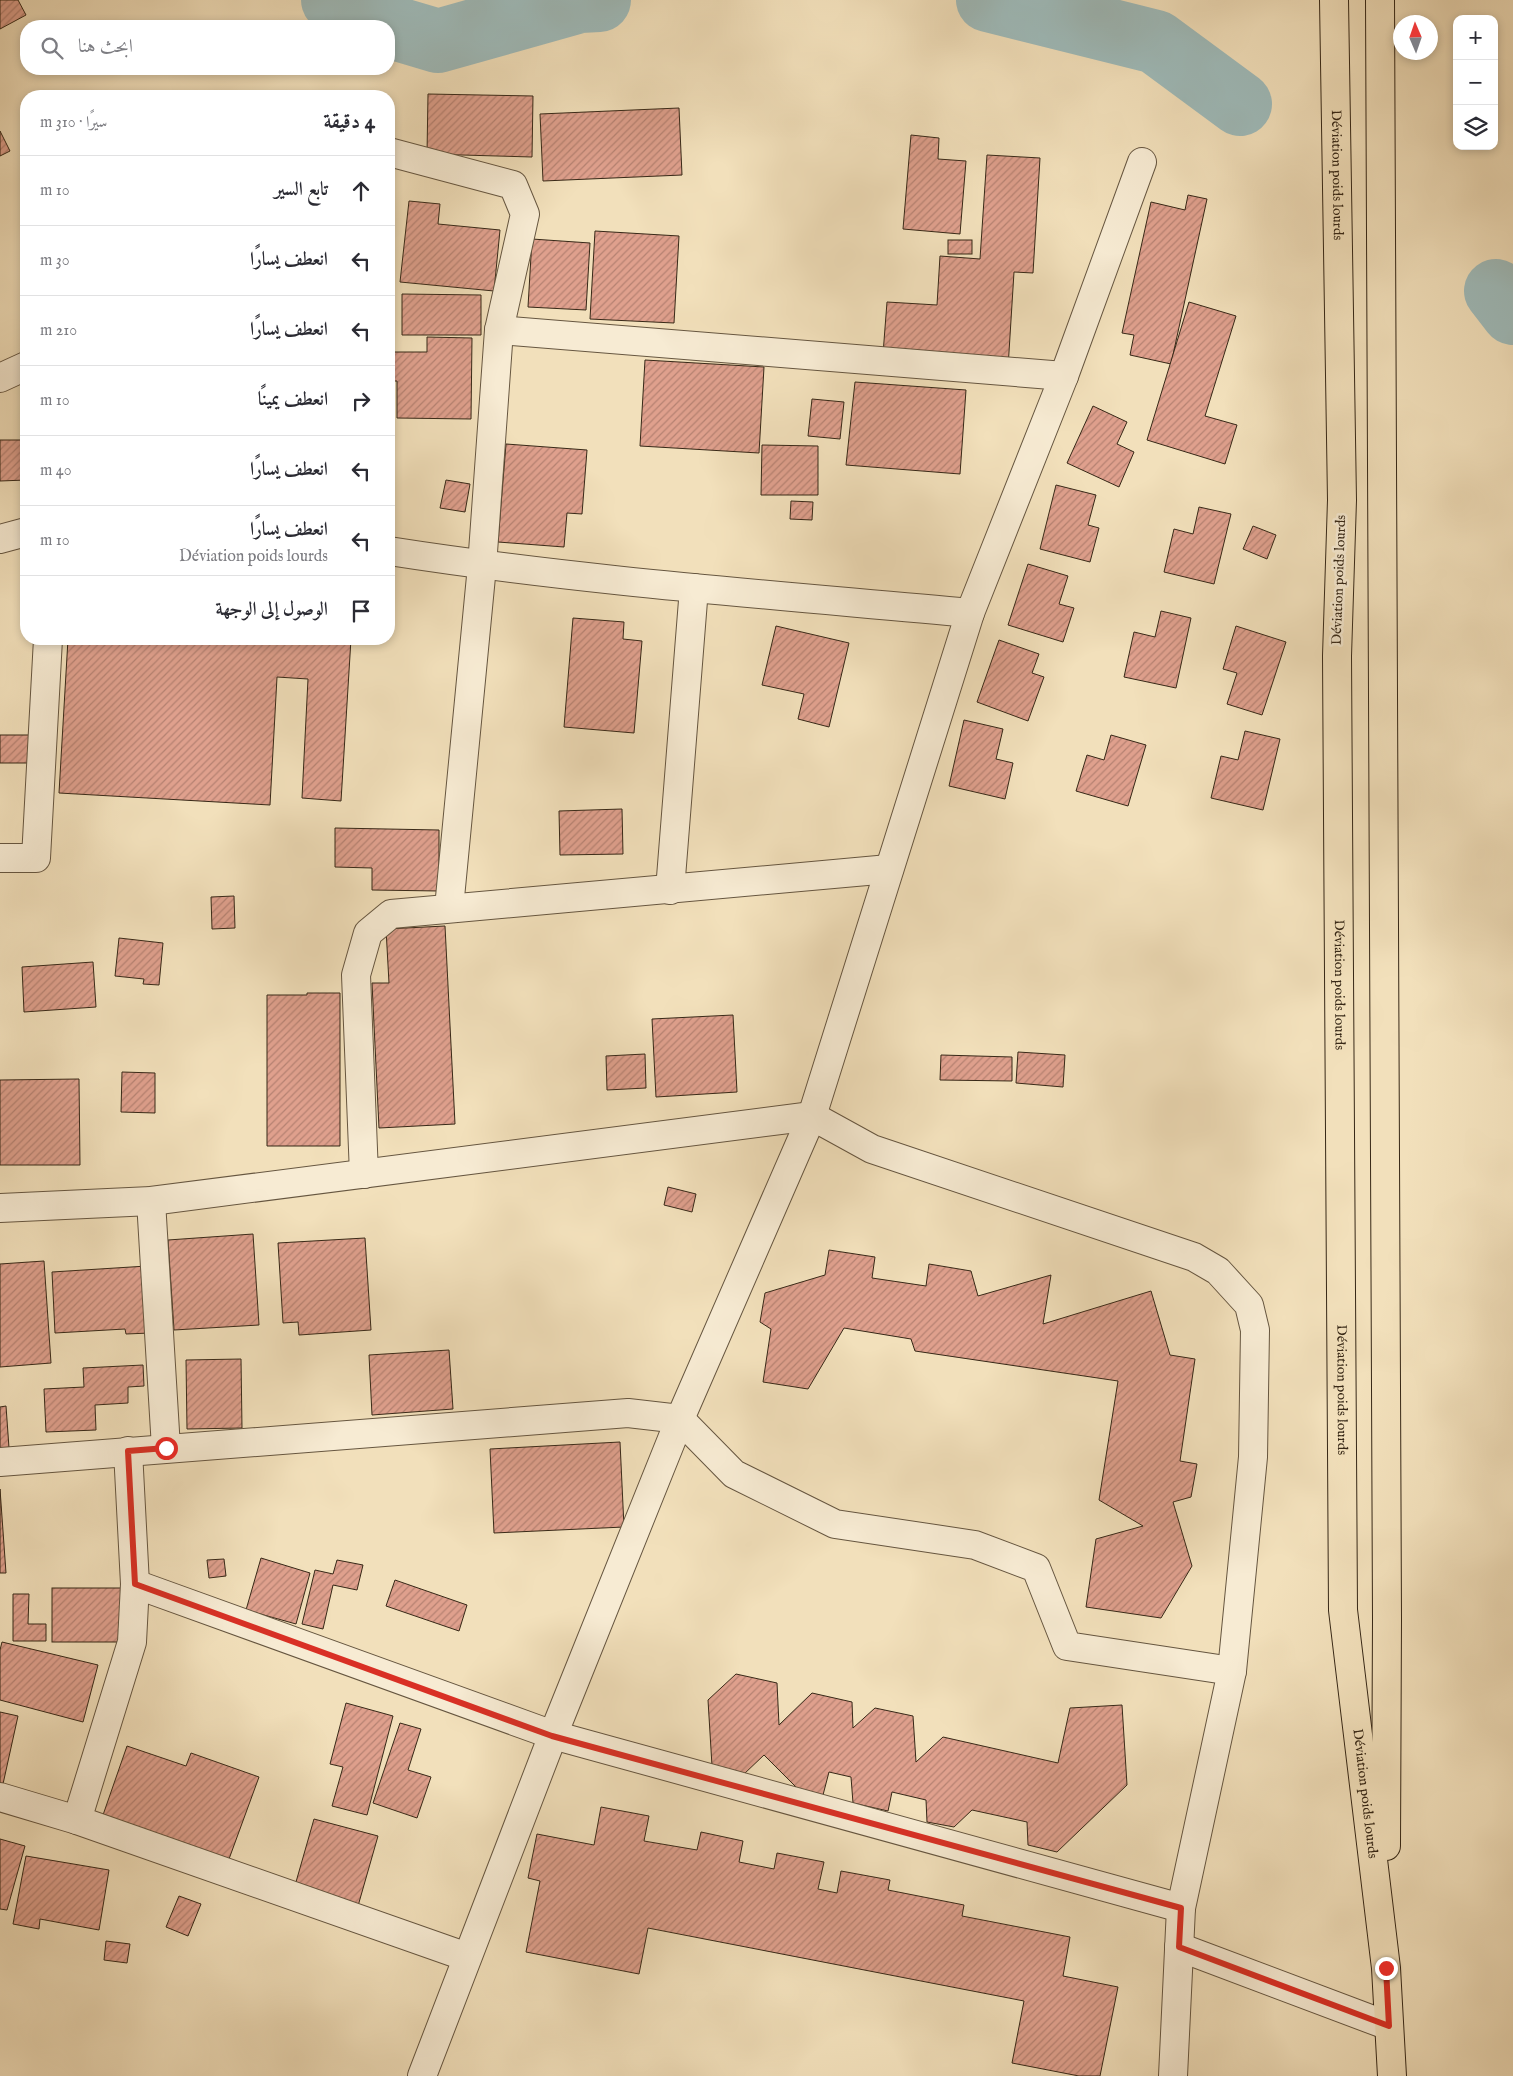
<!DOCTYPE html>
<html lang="ar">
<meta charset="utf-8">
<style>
body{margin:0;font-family:"IM FELL English",Amiri,serif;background:#f2f2f3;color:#2b2b33;direction:rtl}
.controls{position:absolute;right:15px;top:15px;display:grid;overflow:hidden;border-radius:10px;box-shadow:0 2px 8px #0003}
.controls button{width:45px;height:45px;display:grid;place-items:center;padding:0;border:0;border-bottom:1px solid #e1e1e2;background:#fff;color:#2b2b33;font:25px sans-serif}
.compass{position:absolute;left:1393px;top:15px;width:45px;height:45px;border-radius:50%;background:#fff;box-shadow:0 2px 8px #0003;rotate:358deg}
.stop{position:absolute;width:15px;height:15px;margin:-11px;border:4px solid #d93025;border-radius:50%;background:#fff}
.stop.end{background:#d93025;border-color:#fff;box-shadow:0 1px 5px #0008}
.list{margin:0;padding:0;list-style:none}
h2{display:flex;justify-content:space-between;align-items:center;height:65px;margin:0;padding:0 20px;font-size:21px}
h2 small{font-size:16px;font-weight:400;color:#7c7c81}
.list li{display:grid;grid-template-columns:32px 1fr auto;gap:15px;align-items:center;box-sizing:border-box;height:70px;padding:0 20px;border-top:1px solid #e1e1e2}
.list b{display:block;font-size:19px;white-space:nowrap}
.list p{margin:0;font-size:16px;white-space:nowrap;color:#7c7c81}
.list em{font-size:16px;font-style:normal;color:#7c7c81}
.icon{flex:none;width:28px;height:28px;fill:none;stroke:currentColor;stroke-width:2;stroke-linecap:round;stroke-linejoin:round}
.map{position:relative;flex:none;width:1513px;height:2076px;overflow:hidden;direction:ltr}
.search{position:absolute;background:#fff;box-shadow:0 2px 8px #0003;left:20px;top:20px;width:375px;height:55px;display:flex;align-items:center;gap:12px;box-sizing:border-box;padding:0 18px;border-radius:20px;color:#7c7c81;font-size:19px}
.panel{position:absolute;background:#fff;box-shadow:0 2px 8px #0003;left:20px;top:90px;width:375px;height:555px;border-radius:20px;direction:rtl}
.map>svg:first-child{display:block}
</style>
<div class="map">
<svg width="1513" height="2076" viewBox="0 0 1513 2076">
<defs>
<pattern id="building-hatch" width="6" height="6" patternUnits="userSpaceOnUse" patternTransform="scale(1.25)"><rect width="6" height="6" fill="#dfa08d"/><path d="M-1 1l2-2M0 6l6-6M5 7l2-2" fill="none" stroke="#b68272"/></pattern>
</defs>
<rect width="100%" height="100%" fill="#f2e0bb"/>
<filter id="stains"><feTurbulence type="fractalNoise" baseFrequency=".004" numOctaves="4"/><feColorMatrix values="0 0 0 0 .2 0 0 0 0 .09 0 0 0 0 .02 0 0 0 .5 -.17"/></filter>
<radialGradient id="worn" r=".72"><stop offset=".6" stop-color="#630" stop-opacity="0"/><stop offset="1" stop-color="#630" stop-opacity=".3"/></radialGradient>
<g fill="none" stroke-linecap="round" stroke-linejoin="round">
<g stroke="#9fbbba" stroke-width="64">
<polyline points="333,0 344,13 438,41 580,1 599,0"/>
<polyline points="988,0 1156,42 1240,104"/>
<polyline points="1496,291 1513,313"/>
</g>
</g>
<g fill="url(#building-hatch)" stroke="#372817">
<polygon points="0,0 18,0 26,15 0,29"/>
<polygon points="428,94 533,96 532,157 427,154"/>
<polygon points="679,108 682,175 543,181 540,114"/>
<polygon points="0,131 10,151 0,156"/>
<polygon points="911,135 939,138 938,159 966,161 960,234 903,229"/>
<polygon points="987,155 1040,158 1033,273 1014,272 1008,368 883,354 887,302 937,305 940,256 980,259"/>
<polygon points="1188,195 1207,199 1171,364 1130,355 1134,335 1122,333 1151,202 1185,210"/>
<polygon points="409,201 440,204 438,224 500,230 494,291 400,282"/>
<polygon points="595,231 679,236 674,323 590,319"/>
<polygon points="532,239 590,243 586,310 528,307"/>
<rect x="948" y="240" width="24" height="14"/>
<polygon points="402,294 481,295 481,335 402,335"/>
<polygon points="1189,302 1236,316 1205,416 1237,425 1225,464 1147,440"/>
<polygon points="427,337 472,338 471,419 397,418 397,381 389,381 389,352 427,352"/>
<polygon points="645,360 764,367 759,453 640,446"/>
<polygon points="855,382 966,390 960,474 846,465"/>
<polygon points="812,399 844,402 840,439 808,436"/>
<polygon points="1093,406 1127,422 1117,444 1134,452 1119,487 1067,463"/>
<rect x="389" y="433" width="3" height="18"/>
<polygon points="0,440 26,440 26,480 0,481"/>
<polygon points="506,444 587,450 582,514 567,513 564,547 498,542"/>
<polygon points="762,445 818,446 818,495 761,495"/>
<polygon points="446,480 470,484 465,512 440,508"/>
<polygon points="1056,485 1096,495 1088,525 1099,528 1090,562 1040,549"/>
<polygon points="791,501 813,502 812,520 790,519"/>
<polygon points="1199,507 1231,514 1214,584 1164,572 1174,529 1193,534"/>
<polygon points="1253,526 1276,535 1267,559 1243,549"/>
<polygon points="1028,564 1068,576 1059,604 1074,608 1063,642 1008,625"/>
<polygon points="1161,611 1191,618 1176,688 1124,677 1134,632 1155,637"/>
<polygon points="573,618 624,622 623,639 642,641 634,733 564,727"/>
<polygon points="776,626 849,643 829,727 798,719 804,694 762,685"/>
<polygon points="1236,626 1286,642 1262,715 1227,704 1237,673 1223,669"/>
<polygon points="68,639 351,639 341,801 302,798 308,679 277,677 270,805 59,793"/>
<polygon points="999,640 1039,654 1032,673 1044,677 1028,721 977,702"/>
<polygon points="964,720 1003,729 996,759 1013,763 1005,799 949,786"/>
<polygon points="1245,731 1280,739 1263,810 1211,798 1221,756 1238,760"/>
<rect x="0" y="735" width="29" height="28"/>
<polygon points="1111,735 1146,745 1128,806 1076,791 1087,755 1104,760"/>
<polygon points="622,809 623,854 560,855 559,811"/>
<polygon points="335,828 439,830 439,891 372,890 372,868 335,867"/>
<polygon points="234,896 235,928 212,929 211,897"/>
<polygon points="445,926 455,1124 379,1128 372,983 389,983 386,929"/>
<polygon points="119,938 163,943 159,985 143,984 144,979 115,976"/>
<polygon points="93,962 96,1007 24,1012 22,967"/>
<polygon points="307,993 340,993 340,1146 267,1146 267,995 307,995"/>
<polygon points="733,1015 737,1092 656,1097 652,1019"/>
<polygon points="1018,1052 1065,1055 1063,1087 1016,1083"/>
<polygon points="645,1054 646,1088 607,1090 606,1056"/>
<polygon points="941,1055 1012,1057 1012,1081 940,1080"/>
<polygon points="122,1072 155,1073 155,1113 121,1112"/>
<polygon points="79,1079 80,1165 0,1165 0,1080"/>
<polygon points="668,1187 696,1194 692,1212 664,1205"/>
<polygon points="253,1234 259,1325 174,1330 168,1240"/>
<polygon points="365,1238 371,1330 299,1335 298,1322 283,1323 278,1243"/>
<polygon points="829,1250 875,1257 872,1278 926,1286 929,1264 971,1271 978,1296 1051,1275 1043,1324 1151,1291 1170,1355 1195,1359 1180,1461 1197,1464 1191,1497 1173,1502 1192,1566 1161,1618 1086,1607 1096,1539 1143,1526 1099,1500 1118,1381 915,1351 911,1339 844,1328 808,1389 763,1382 771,1329 760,1322 765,1293 825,1275"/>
<polygon points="44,1261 51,1363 0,1367 0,1264"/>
<polygon points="147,1266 150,1333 126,1334 125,1329 55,1333 52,1272"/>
<polygon points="449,1350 453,1409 372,1415 369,1355"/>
<polygon points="241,1359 242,1428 187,1429 186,1360"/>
<polygon points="143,1365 144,1386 128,1387 128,1403 95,1405 96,1430 46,1432 44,1389 84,1387 83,1368"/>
<polygon points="6,1406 9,1448 0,1449 0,1407"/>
<polygon points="620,1442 624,1527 494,1533 490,1449"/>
<polygon points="0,1489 6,1573 0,1573"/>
<polygon points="261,1558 310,1573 296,1624 246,1610"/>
<polygon points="224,1559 226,1576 209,1578 207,1560"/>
<polygon points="337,1560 363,1565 357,1590 333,1585 323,1629 302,1624 315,1570 333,1574"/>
<polygon points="395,1580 467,1605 459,1631 386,1606"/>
<rect x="52" y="1588" width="69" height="54"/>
<polygon points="13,1594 29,1594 28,1624 46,1624 46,1641 13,1641"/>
<polygon points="2,1642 98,1665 83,1722 0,1700 0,1650"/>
<polygon points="736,1674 777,1683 779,1725 812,1693 852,1702 853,1728 875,1708 913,1716 916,1762 943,1737 1058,1763 1070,1708 1122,1705 1127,1785 1057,1852 1028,1845 1027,1822 972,1810 954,1827 927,1822 926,1800 892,1792 888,1811 853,1803 851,1777 829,1772 823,1795 798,1789 764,1755 744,1774 712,1766 708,1700"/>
<polygon points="346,1703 393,1716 367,1815 332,1806 343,1767 330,1764"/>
<polygon points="0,1712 18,1716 3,1784 0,1783"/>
<polygon points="400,1723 421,1729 408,1770 431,1777 417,1818 373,1803"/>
<polygon points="127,1746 186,1766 191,1753 259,1777 229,1859 103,1815"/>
<polygon points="601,1807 649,1816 644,1841 697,1850 701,1832 743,1841 739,1862 774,1869 777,1853 824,1862 818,1889 837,1893 841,1871 890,1880 888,1890 964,1905 962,1916 1070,1937 1063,1976 1118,1987 1100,2076 1079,2076 1012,2063 1024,2001 648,1928 639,1974 526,1952 540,1881 528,1878 537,1834 594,1845"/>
<polygon points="314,1819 378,1836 358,1906 294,1889"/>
<polygon points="0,1839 25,1846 7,1910 0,1909"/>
<polygon points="26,1856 109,1870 99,1930 40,1919 39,1929 13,1924"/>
<polygon points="179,1896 201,1904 188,1936 166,1927"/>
<polygon points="106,1941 130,1944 127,1963 104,1960"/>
</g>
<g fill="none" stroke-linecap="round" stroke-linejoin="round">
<g stroke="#665640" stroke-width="30">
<g id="minor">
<polyline points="389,152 513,185 525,214 499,330 482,566 449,908"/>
<polyline points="499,330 1064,376"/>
<polyline points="0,378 26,366"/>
<polyline points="0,539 26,532"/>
<path d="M 389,551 C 581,581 776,595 970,613"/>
<polyline points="0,858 36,858 48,639"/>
<polyline points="670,890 694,588"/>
<polyline points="364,1174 356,975 368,933 391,914 889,869"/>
<polyline points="151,1201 166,1448"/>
<polyline points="0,1208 151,1201 812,1116 872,1149 1194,1257 1218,1271 1249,1305 1255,1330 1253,1457 1232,1671 1181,1908 1173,2076"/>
<polyline points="0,1462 628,1413 680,1419 734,1474 835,1524 975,1545 1036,1568 1067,1646 1232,1671"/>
<polyline points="135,1584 553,1735 1181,1908"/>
<polyline points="0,1797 77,1820 467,1957"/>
<polyline points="77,1820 132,1642 135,1584 128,1451"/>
<polyline points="1179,1947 1389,2026"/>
<polyline points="422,2076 553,1735 680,1419 812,1116 970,613 1064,376 1142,162"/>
</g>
</g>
<g stroke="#372817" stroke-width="30">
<g id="major">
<path id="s1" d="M 1334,0 L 1342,500 L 1337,656 L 1343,1610 L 1386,1968 L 1392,2076"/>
<polyline points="1380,0 1387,1619 1386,1846"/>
</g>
</g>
<use href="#minor" stroke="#f7ebd3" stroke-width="28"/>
<use href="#major" stroke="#f2e0bb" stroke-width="28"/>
</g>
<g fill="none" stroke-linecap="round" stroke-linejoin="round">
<polyline stroke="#d93025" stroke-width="6" points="166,1448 128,1451 135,1584 552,1736 1181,1908 1179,1947 1389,2026 1386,1968"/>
</g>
<g text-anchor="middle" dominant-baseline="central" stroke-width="5" stroke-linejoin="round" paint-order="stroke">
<g font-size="14" fill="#372817" stroke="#f7ebd3">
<text stroke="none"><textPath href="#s1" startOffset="175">Déviation poids lourds</textPath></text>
<text transform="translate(1339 580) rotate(-88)">Déviation poids lourds</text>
<text stroke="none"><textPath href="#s1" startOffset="985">Déviation poids lourds</textPath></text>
<text stroke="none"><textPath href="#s1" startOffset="1390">Déviation poids lourds</textPath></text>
<text stroke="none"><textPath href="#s1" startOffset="1795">Déviation poids lourds</textPath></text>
</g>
</g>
<rect width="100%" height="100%" filter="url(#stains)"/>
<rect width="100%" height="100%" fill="url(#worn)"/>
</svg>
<div class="controls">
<button>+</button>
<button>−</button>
<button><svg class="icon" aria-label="layers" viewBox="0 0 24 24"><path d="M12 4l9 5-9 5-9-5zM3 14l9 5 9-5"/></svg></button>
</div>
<svg class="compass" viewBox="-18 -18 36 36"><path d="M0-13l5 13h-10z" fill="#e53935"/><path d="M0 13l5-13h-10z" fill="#7c7c81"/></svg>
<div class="stop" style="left:166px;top:1448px"></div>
<div class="stop end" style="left:1386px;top:1968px"></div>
<div class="search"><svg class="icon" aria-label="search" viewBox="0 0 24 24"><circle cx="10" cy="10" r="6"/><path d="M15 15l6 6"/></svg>ابحث هنا</div>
<section class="panel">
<h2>4 دقيقة<small>سيرًا · 310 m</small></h2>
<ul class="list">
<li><svg class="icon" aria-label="ahead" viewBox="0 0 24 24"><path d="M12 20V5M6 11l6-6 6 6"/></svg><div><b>تابع السير</b></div><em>10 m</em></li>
<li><svg class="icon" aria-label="left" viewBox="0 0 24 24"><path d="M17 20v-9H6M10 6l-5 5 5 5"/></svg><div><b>انعطف يسارًا</b></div><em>30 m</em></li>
<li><svg class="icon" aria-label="left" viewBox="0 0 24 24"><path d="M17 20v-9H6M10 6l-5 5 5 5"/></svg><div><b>انعطف يسارًا</b></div><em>210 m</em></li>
<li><svg class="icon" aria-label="right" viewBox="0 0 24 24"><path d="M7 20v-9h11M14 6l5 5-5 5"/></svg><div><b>انعطف يمينًا</b></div><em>10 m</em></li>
<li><svg class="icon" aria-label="left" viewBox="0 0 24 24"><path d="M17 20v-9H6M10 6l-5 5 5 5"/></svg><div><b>انعطف يسارًا</b></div><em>40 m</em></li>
<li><svg class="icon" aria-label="left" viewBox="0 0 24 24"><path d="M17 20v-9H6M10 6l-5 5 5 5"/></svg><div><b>انعطف يسارًا</b><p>Déviation poids lourds</p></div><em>10 m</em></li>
<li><svg class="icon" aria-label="arrive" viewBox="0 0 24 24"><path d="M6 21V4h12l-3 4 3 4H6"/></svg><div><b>الوصول إلى الوجهة</b></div></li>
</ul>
</section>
</div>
